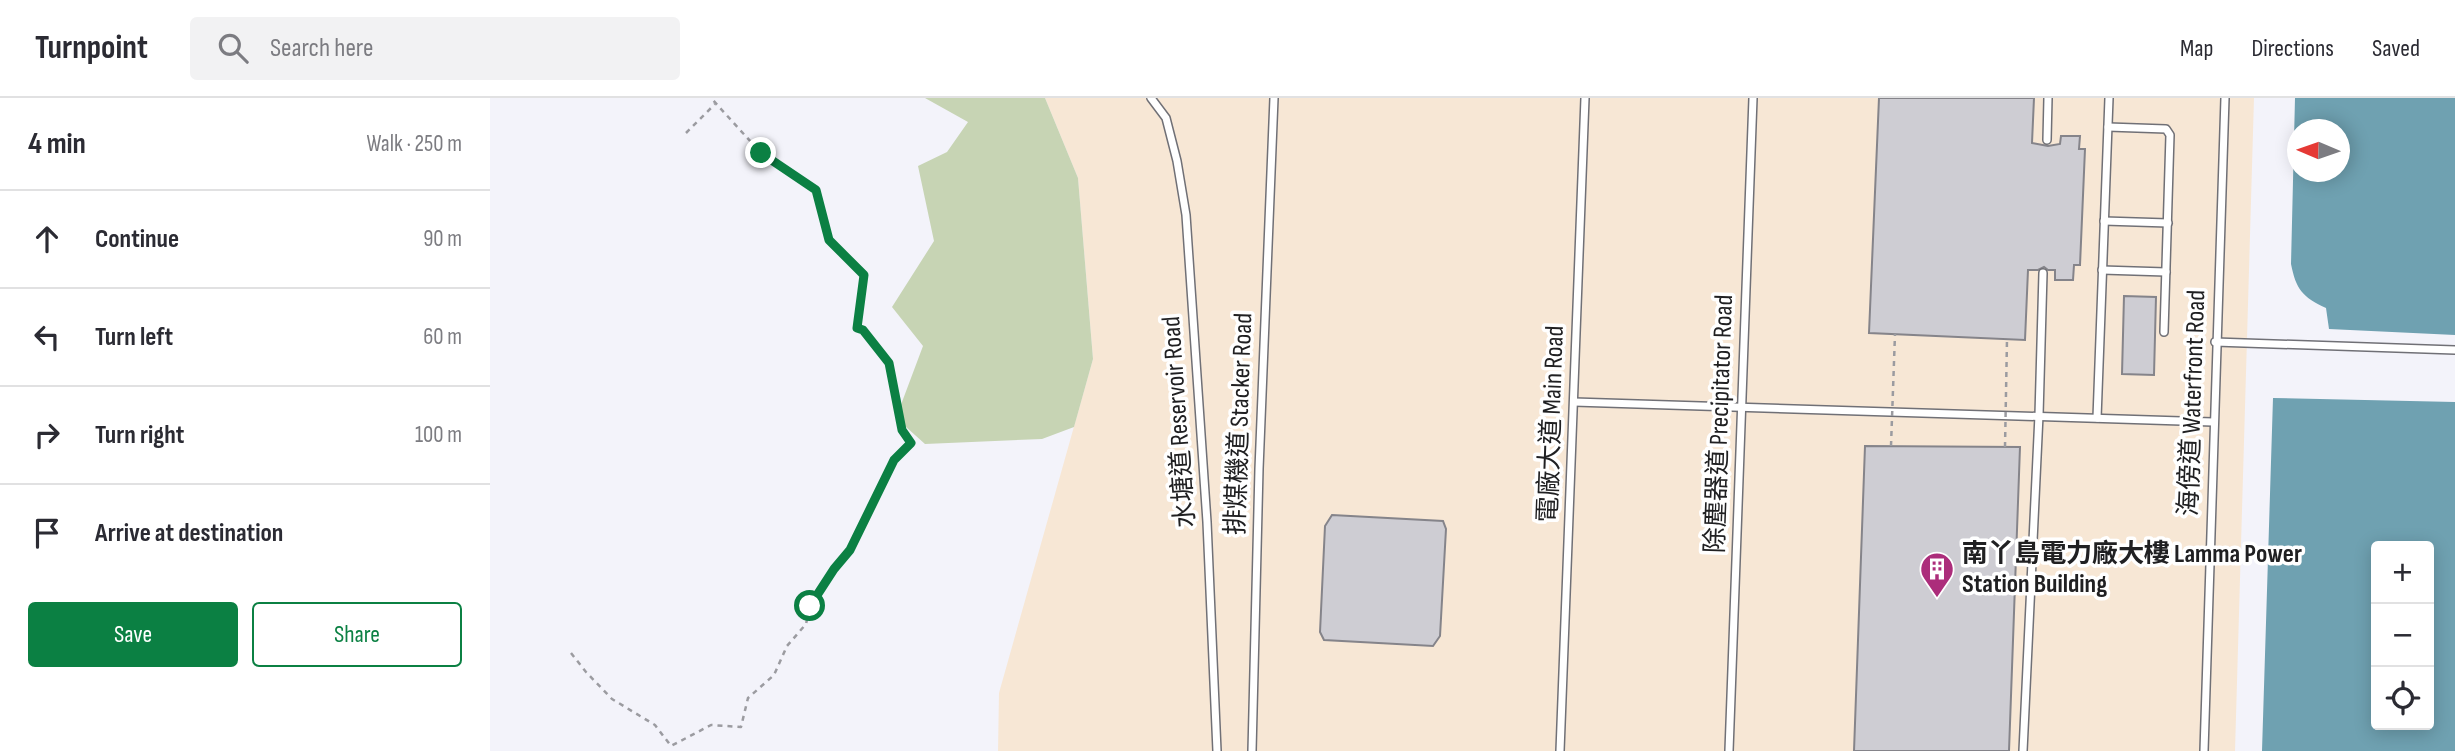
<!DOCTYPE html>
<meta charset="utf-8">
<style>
body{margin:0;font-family:"Sofia Sans Condensed","Noto Sans TC",sans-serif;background:#f2f2f3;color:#2b2b33}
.controls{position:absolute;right:21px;bottom:21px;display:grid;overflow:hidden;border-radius:7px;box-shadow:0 4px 18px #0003}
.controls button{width:63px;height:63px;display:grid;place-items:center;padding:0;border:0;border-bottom:2px solid #e1e1e2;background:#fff;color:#2b2b33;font:35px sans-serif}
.compass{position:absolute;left:1797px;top:21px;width:63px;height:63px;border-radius:50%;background:#fff;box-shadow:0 4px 18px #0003;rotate:272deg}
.stop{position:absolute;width:21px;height:21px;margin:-16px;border:5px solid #0b8043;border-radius:50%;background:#fff}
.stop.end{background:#0b8043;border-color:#fff;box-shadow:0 2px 7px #0008}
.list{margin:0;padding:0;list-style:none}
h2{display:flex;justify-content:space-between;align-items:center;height:91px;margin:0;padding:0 28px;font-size:30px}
h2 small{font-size:23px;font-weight:400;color:#7c7c81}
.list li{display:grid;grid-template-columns:46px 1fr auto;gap:21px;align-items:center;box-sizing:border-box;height:98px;padding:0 28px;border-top:2px solid #e1e1e2}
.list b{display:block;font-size:26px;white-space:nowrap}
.list em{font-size:23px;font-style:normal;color:#7c7c81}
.actions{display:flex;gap:14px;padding:21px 28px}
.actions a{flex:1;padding:16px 0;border:2px solid #0b8043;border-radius:7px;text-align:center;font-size:24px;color:#0b8043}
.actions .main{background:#0b8043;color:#fff}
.icon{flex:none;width:38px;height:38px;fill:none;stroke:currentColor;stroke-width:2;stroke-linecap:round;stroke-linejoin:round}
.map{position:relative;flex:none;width:1965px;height:653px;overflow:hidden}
header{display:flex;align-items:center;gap:42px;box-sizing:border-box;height:98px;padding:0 35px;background:#fff;border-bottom:2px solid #e1e1e2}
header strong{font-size:33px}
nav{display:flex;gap:38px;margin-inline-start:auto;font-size:24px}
.search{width:490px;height:63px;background:#f2f2f3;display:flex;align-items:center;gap:18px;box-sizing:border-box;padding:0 24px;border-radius:7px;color:#7c7c81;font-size:26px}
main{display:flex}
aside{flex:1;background:#fff}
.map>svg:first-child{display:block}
</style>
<header>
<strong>Turnpoint</strong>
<div class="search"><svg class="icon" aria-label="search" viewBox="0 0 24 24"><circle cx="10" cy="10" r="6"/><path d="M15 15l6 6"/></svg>Search here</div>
<nav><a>Map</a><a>Directions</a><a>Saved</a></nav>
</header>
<main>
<aside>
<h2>4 min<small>Walk · 250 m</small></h2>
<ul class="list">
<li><svg class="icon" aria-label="ahead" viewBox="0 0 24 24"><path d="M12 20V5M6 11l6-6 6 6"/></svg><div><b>Continue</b></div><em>90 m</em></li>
<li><svg class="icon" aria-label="left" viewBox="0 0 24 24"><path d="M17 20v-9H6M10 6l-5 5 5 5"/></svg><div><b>Turn left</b></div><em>60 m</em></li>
<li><svg class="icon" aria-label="right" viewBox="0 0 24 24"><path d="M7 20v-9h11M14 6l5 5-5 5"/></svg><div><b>Turn right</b></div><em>100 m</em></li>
<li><svg class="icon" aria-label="arrive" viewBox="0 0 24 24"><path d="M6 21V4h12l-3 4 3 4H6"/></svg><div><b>Arrive at destination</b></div></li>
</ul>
<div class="actions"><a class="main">Save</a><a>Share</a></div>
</aside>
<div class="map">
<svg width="1965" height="653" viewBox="0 0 1965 653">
<rect width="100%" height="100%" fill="#f3f3fa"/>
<polygon fill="#f7e7d5" points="555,0 1764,0 1745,653 508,653 509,595 603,261 588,80"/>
<polygon fill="#c7d4b4" points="435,0 555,0 588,80 603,261 584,329 552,341 435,346 406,320 433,248 402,209 444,143 428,68 457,54 478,24"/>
<g fill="#6fa1b1" fill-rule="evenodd">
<path d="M 1805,0 L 1965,0 L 1965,237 L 1839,231 L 1836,210 C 1812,199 1806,191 1801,166 ZM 1808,32 L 1850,32 L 1850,74 L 1808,74 Z"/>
<path d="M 1783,300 L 1965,304 L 1965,653 L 1772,653 ZM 1886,448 L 1939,448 L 1939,627 L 1886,627 Z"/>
</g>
<g fill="#cecdd3" stroke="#85848a" stroke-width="2">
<polygon points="1389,0 1544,0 1542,45 1558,48 1570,46 1571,38 1590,38 1589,51 1595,51 1590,167 1584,167 1583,182 1565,182 1565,172 1558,172 1554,169 1548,172 1538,172 1535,242 1379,235"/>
<polygon points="1634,198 1666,199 1664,277 1632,276"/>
<polygon points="1375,348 1530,349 1519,653 1364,653"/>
<polygon points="842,417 953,423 956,431 950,538 943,548 834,542 830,534 835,428"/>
</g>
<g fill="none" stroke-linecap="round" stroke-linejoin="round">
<g stroke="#707076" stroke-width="10">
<g id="service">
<polyline points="661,0 676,20 687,63 696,117 717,424 727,653"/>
<polyline points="1618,29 1676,31 1680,37 1674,234"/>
<polyline points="1557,42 1558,0"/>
<polyline points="1614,123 1678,125"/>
<polyline points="1612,172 1676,174"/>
<polyline points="1725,244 1965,252"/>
<polyline points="1084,304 1723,324"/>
<polyline points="1607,320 1619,0"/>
<polyline points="762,653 769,371 784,0"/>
<polyline points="1070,653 1095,0"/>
<polyline points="1239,653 1263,0"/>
<polyline points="1533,653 1549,317 1553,175"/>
<polyline points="1714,653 1735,0"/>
</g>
</g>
<g stroke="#9b9ba0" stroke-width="2.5" stroke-dasharray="5 5" stroke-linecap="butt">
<polyline points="196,35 225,6"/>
<polyline points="81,555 96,574 122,601 165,627 181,648 221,627 251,629 258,600 284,577 297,548 316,526 320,508 343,471 361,452 404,362 421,345 412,332 399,265 373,232 367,230 374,177 339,142 326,91 271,55 221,0"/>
</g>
<use href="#service" stroke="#fff" stroke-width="7"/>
<g stroke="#9b9ba0" stroke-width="2.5" stroke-dasharray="5 5" stroke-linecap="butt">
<polyline points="1401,348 1405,236"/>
<polyline points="1515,349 1517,241"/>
</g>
</g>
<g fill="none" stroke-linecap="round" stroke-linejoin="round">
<polyline stroke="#0b8043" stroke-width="9" points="271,55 326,92 339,142 374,177 367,230 373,232 399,265 412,332 421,345 404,362 360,452 344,471 320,508"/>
</g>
<defs>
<g id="building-pin" transform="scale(1.75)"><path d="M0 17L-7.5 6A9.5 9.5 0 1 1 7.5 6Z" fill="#ac2d7b" stroke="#fff"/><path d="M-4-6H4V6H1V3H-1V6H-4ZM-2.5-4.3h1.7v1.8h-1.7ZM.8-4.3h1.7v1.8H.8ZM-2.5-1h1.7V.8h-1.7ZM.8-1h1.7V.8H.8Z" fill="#fff"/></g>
</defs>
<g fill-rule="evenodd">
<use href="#building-pin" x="1447" y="471"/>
</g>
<g text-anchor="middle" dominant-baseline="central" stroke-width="7" stroke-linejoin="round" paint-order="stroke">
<g font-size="26" fill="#202022" stroke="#fff">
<text transform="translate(1703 305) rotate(-88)">海傍道 Waterfront Road</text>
<text transform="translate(689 324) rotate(-94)">水塘道 Reservoir Road</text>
<text transform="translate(750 326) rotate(-88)">排煤機道 Stacker Road</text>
<text transform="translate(1062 326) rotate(-88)">電廠大道 Main Road</text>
<text transform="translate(1230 326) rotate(-88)">除塵器道 Precipitator Road</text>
</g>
<g font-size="26" font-weight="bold" fill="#202022" stroke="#fff" text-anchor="start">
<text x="1472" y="456">南丫島電力廠大樓 Lamma Power<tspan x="1472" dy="30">Station Building</tspan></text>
</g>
</g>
</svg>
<div class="controls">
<button>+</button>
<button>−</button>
<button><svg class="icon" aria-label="locate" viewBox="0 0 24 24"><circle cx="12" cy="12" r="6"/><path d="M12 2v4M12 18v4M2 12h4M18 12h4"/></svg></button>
</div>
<svg class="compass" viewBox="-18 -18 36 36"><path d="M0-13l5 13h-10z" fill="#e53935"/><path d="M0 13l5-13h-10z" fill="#7c7c81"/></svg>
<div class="stop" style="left:320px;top:508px"></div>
<div class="stop end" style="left:271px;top:55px"></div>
</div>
</main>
